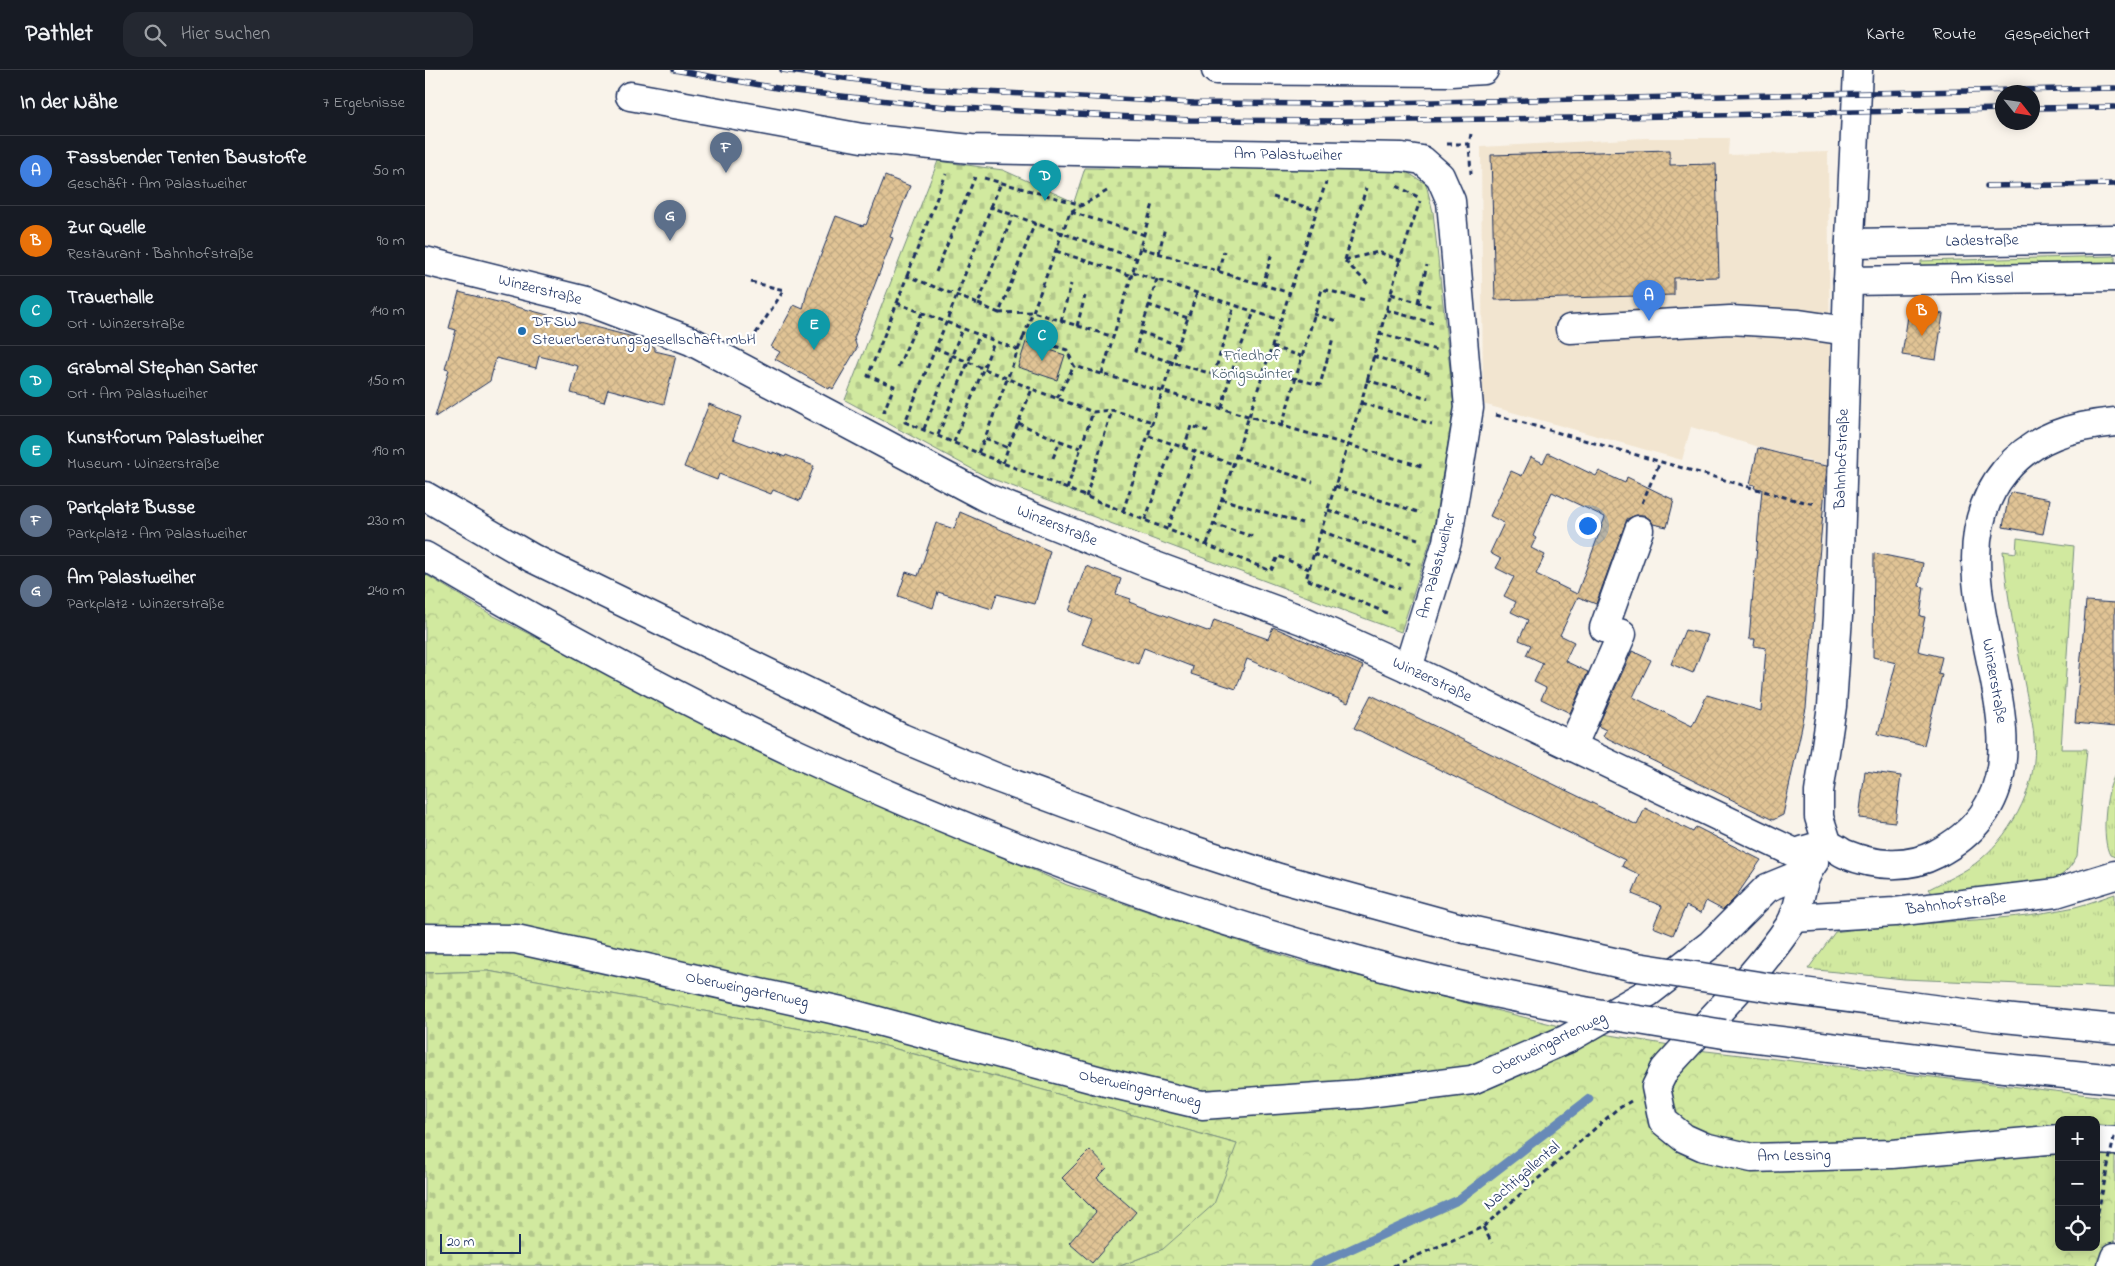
<!DOCTYPE html>
<html lang="de">
<meta charset="utf-8">
<style>
body{margin:0;font-family:"Indie Flower",sans-serif;background:#242831;color:#f1f3f6}
.controls{position:absolute;right:15px;bottom:15px;display:grid;overflow:hidden;border-radius:10px;box-shadow:0 2px 12px #0003}
.controls button{width:45px;height:45px;display:grid;place-items:center;padding:0;border:0;border-bottom:1px solid #363941;background:#171b24;color:#f1f3f6;font:25px sans-serif}
.compass{position:absolute;left:1570px;top:15px;width:45px;height:45px;border-radius:50%;background:#171b24;box-shadow:0 2px 12px #0003;rotate:120deg}
.scale{position:absolute;left:15px;bottom:12px;width:81px;box-sizing:border-box;padding-left:5px;border:2px solid #1b2f5e;border-top:0;font-size:14px;line-height:18px;white-space:nowrap;color:#1b2f5e;-webkit-text-stroke:4px #fff;paint-order:stroke}
.you{position:absolute;left:1162px;top:455px;width:18px;height:18px;margin:-12px;border:4px solid #fff;border-radius:50%;background:#1a73e8;box-shadow:0 0 0 8px #1a73e833}
.badge{display:grid;place-items:center;width:32px;height:32px;border-radius:50%;background:#1f6fb2;color:#fff;font-size:16px;font-weight:700}
.pin{position:absolute;translate:-50% -41px;filter:drop-shadow(0 1px 2px #0008)}
.pin::after{content:'';position:absolute;top:26px;width:18px;height:15px;background:inherit;clip-path:polygon(0 0,100% 0,50% 100%)}
.list{margin:0;padding:0;list-style:none}
h2{display:flex;justify-content:space-between;align-items:center;height:65px;margin:0;padding:0 20px;font-size:21px}
h2 small{font-size:16px;font-weight:400;color:#9ea1a6}
.list li{display:grid;grid-template-columns:32px 1fr auto;gap:15px;align-items:center;box-sizing:border-box;height:70px;padding:0 20px;border-top:1px solid #363941}
.list b{display:block;font-size:19px;white-space:nowrap}
.list p{margin:0;font-size:16px;white-space:nowrap;color:#9ea1a6}
.list em{font-size:16px;font-style:normal;color:#9ea1a6}
.icon{flex:none;width:28px;height:28px;fill:none;stroke:currentColor;stroke-width:2;stroke-linecap:round;stroke-linejoin:round}
.map{position:relative;flex:none;width:1690px;height:1196px;overflow:hidden}
header{display:flex;align-items:center;gap:30px;box-sizing:border-box;height:70px;padding:0 25px;background:#171b24;border-bottom:1px solid #363941}
header strong{font-size:24px}
nav{display:flex;gap:28px;margin-inline-start:auto;font-size:18px}
.search{width:350px;height:45px;background:#242831;display:flex;align-items:center;gap:12px;box-sizing:border-box;padding:0 18px;border-radius:15px;color:#9ea1a6;font-size:19px}
main{display:flex}
aside{flex:1;background:#171b24}
.map>svg:first-child{display:block}
</style>
<header>
<strong>Pathlet</strong>
<div class="search"><svg class="icon" aria-label="search" viewBox="0 0 24 24"><circle cx="10" cy="10" r="6"/><path d="M15 15l6 6"/></svg>Hier suchen</div>
<nav><a>Karte</a><a>Route</a><a>Gespeichert</a></nav>
</header>
<main>
<aside>
<h2>In der Nähe<small>7 Ergebnisse</small></h2>
<ul class="list">
<li><span class="badge" style="background:#3f7fe0">A</span><div><b>Fassbender Tenten Baustoffe</b><p>Geschäft · Am Palastweiher</p></div><em>50 m</em></li>
<li><span class="badge" style="background:#e8710a">B</span><div><b>Zur Quelle</b><p>Restaurant · Bahnhofstraße</p></div><em>90 m</em></li>
<li><span class="badge" style="background:#0f9aa8">C</span><div><b>Trauerhalle</b><p>Ort · Winzerstraße</p></div><em>140 m</em></li>
<li><span class="badge" style="background:#0f9aa8">D</span><div><b>Grabmal Stephan Sarter</b><p>Ort · Am Palastweiher</p></div><em>150 m</em></li>
<li><span class="badge" style="background:#0f9aa8">E</span><div><b>Kunstforum Palastweiher</b><p>Museum · Winzerstraße</p></div><em>190 m</em></li>
<li><span class="badge" style="background:#5c6f8a">F</span><div><b>Parkplatz Busse</b><p>Parkplatz · Am Palastweiher</p></div><em>230 m</em></li>
<li><span class="badge" style="background:#5c6f8a">G</span><div><b>Am Palastweiher</b><p>Parkplatz · Winzerstraße</p></div><em>240 m</em></li>
</ul>
</aside>
<div class="map">
<svg width="1690" height="1196" viewBox="0 0 1690 1196">
<defs>
<pattern id="grass-tufts" width="24" height="20" patternUnits="userSpaceOnUse" patternTransform="scale(1.25)"><rect width="24" height="20" fill="#d1e99f"/><path d="M3 7l-1-3M5 7V3M7 7l1-3M15 17l-1-3M17 17v-4M19 17l1-3" fill="none" stroke="#b3c88b"/></pattern>
<pattern id="forest-crowns" width="20" height="18" patternUnits="userSpaceOnUse" patternTransform="scale(1.25)"><rect width="20" height="18" fill="#d1e99f"/><path d="M2 6a3 3 0 1 1 6 0M12 15a3 3 0 1 1 6 0" fill="none" stroke="#b3c88b"/></pattern>
<pattern id="cemetery-stones" width="16" height="16" patternUnits="userSpaceOnUse" patternTransform="scale(1.25)"><rect width="16" height="16" fill="#d1e99f"/><path d="M2 7V4a2 2 0 0 1 4 0v3zM10 15v-3a2 2 0 0 1 4 0v3z" fill="#b3c88b"/></pattern>
<pattern id="building-cross-hatch" width="8" height="8" patternUnits="userSpaceOnUse" patternTransform="scale(1.25)"><rect width="8" height="8" fill="#e1c495"/><path d="M0 0l8 8M0 8l8-8" fill="none" stroke="#c0a983"/></pattern>
</defs>
<rect width="100%" height="100%" fill="#f9f3ea"/>
<filter id="ink" filterUnits="userSpaceOnUse"><feTurbulence type="fractalNoise" baseFrequency=".02" numOctaves="2"/><feDisplacementMap in="SourceGraphic" scale="10" xChannelSelector="R" yChannelSelector="G"/><feConvolveMatrix kernelMatrix="1 2 1 2 8 2 1 2 1" color-interpolation-filters="sRGB"/></filter>
<g filter="url(#ink)">
<polygon fill="#f2e5d0" points="1221,68 1304,68 1303,85 1403,82 1406,396 1375,389 1266,357 1257,390 1058,334 1056,77"/>
<g fill="url(#grass-tufts)" stroke="#768c7e">
<polygon points="1690,186 1690,201 1496,202 1496,191"/>
<path d="M 1592,468 L 1649,476 L 1636,679 L 1662,679 L 1652,786 C 1644,800 1637,807 1622,813 L 1507,823 L 1504,819 C 1521,810 1541,802 1556,789 C 1589,761 1614,712 1609,668 C 1608,651 1603,633 1600,616 C 1591,571 1582,527 1578,481 L 1591,483 Z"/>
<path d="M 1690,705 L 1690,787 L 1685,785 C 1676,769 1680,721 1690,705 Z"/>
<path d="M 1690,824 L 1690,918 L 1479,909 L 1383,899 L 1410,862 C 1489,850 1571,854 1650,837 C 1663,834 1677,828 1690,824 Z"/>
</g>
<path fill="url(#forest-crowns)" stroke="#768c7e" fill-rule="evenodd" d="M 0,504 L 67,545 L 322,675 L 642,815 L 874,891 L 1142,958 L 1281,981 L 1690,1028 L 1690,1196 L 695,1196 L 738,1179 L 812,1074 L 446,972 L 63,901 L 0,903 ZM 1634,1050 L 1671,1050 L 1671,1177 L 1634,1177 Z"/>
<g fill="url(#cemetery-stones)" stroke="#768c7e">
<polygon points="513,91 578,100 649,132 660,98 977,99 1001,114 1008,142 1029,336 1008,463 976,562 560,406 420,330"/>
<polygon points="63,901 446,972 812,1074 789,1134 738,1179 695,1196 0,1196 0,903"/>
</g>
<g fill="none" stroke-linecap="round" stroke-linejoin="round">
<polyline stroke="#678ab7" stroke-width="9" points="889,1196 1033,1130 1164,1029"/>
</g>
<g fill="url(#building-cross-hatch)" stroke="#1b2f5e" fill-rule="evenodd">
<polygon points="1245,80 1245,95 1291,94 1294,207 1249,208 1249,225 1070,230 1066,85"/>
<polygon points="460,106 485,116 465,167 468,168 429,268 432,278 408,319 405,317 404,319 350,289 355,282 346,277 369,235 378,239 382,221 411,146 438,156 439,154 441,155"/>
<polygon points="34,222 212,268 212,270 230,277 230,281 251,286 239,334 183,319 179,332 146,323 153,296 114,286 111,298 71,288 65,311 10,347 24,300 20,299 31,260 24,258"/>
<polygon points="1490,240 1518,244 1511,290 1477,285 1483,246 1490,247"/>
<polygon points="601,272 640,285 632,310 593,297"/>
<polygon points="284,334 316,347 308,369 348,384 348,382 360,387 361,385 389,396 375,431 348,420 346,424 294,404 292,410 259,397"/>
<polygon points="1333,378 1375,389 1374,391 1402,396 1381,638 1358,745 1348,750 1178,666 1181,660 1173,656 1207,581 1226,590 1208,627 1267,656 1282,625 1336,641 1341,578 1329,576 1330,569 1324,569 1337,419 1329,418 1330,415 1325,414"/>
<path d="M 1123,383 L 1171,406 L 1174,401 L 1200,413 L 1202,407 L 1249,430 L 1242,457 L 1228,454 L 1226,450 L 1219,445 L 1211,445 L 1202,449 L 1171,534 L 1153,527 L 1135,565 L 1149,572 L 1140,591 L 1163,602 L 1145,643 L 1116,629 L 1121,618 L 1109,612 L 1118,593 L 1101,585 L 1106,575 L 1094,570 L 1103,550 L 1086,542 L 1091,532 L 1079,526 L 1089,507 L 1071,498 L 1076,489 L 1065,483 L 1079,453 L 1065,446 L 1086,401 L 1097,406 L 1106,387 L 1118,393 ZM 1127,422 L 1180,447 L 1152,524 L 1111,504 L 1120,485 L 1106,478 L 1111,468 L 1108,466 Z"/>
<polygon points="1587,422 1625,429 1618,464 1578,457 1583,429"/>
<polygon points="535,442 625,481 610,534 572,524 567,539 513,522 508,538 473,526 481,502 493,506 511,453 529,459"/>
<polygon points="1449,483 1498,493 1494,516 1499,517 1495,546 1500,547 1493,581 1517,587 1513,604 1517,605 1499,675 1453,664 1471,593 1448,587"/>
<polygon points="661,496 696,509 691,524 706,529 704,532 785,562 789,550 843,569 848,557 938,596 923,633 822,589 811,619 766,604 768,597 719,578 713,594 657,574 667,550 644,541"/>
<polygon points="1661,531 1690,533 1690,657 1650,653"/>
<polygon points="1260,560 1283,565 1268,603 1246,594"/>
<polygon points="946,625 1212,755 1220,738 1268,762 1271,757 1336,790 1310,828 1298,840 1281,831 1276,843 1261,836 1248,865 1228,857 1237,836 1207,824 1215,805 1197,796 1200,790 929,658"/>
<polygon points="1440,701 1476,706 1470,752 1434,748"/>
<polygon points="665,1080 682,1098 672,1108 711,1142 667,1193 644,1173 671,1142 637,1108"/>
</g>
<g fill="none" stroke-linecap="round" stroke-linejoin="round">
<g stroke="#1b2f5e" stroke-width="31">
<g id="minor">
<polyline points="791,0 1026,2 1059,0"/>
<polyline points="205,26 437,68 546,79 977,87 997,90 1015,106 1026,131 1044,338 1022,472 983,598"/>
<polyline points="1425,173 1690,169"/>
<path d="M 0,191 L 161,231 L 266,271 L 562,428 L 722,493 L 877,550 L 983,598 L 1370,783 C 1378,781 1396,774 1403,775 C 1409,776 1415,782 1420,784 C 1449,796 1483,799 1511,784 C 1668,702 1485,515 1580,401 C 1608,367 1647,356 1690,352"/>
<polyline points="1423,211 1690,207"/>
<polyline points="1145,259 1305,250 1374,254 1422,261"/>
<polyline points="1147,677 1197,564 1179,558 1214,460"/>
<polyline points="1403,775 1394,747 1394,722 1407,636 1413,546 1423,211 1433,0"/>
<path d="M 1389,792 C 1374,810 1377,835 1365,855 C 1330,907 1282,952 1240,999 L 1231,1017 L 1238,1051 L 1259,1068 L 1279,1077 L 1327,1088 L 1467,1084 L 1634,1069"/>
<polyline points="1369,848 1470,842 1631,823 1690,805"/>
<polyline points="0,868 91,869 416,941 676,1011 777,1035 935,1024 1047,1010 1142,969 1224,922 1286,874 1342,818 1381,802"/>
<polyline points="1671,1070 1690,1071"/>
</g>
</g>
<g stroke="#1b2f5e" stroke-width="31">
<polyline id="major" points="1687,1196 1690,1187"/>
</g>
<g stroke="#1b2f5e" stroke-width="31">
<g id="highway">
<polyline points="0,426 107,488 477,668 570,707 759,777 854,808 1036,858 1206,896"/>
<path d="M 0,486 C 121,557 245,625 372,684 C 553,767 740,837 932,890 C 1007,911 1083,926 1159,941"/>
<polyline points="1347,918 1569,947 1690,959"/>
<polyline points="1299,964 1549,995 1690,1009"/>
</g>
</g>
<g stroke="#1b2f5e" stroke-width="3" stroke-dasharray="5 4" stroke-linecap="butt">
<polyline points="1046,64 1044,74 1046,104"/>
<polyline points="1022,74 1044,74"/>
<polyline points="559,108 657,135"/>
<polyline points="972,116 993,127"/>
<polyline points="682,121 645,142 599,266 642,280 649,296 1000,397"/>
<polyline points="848,127 891,140"/>
<polyline points="566,137 576,113"/>
<polyline points="646,142 720,165"/>
<polyline points="716,178 865,223"/>
<polyline points="631,181 707,206"/>
<polyline points="734,183 740,157"/>
<polyline points="713,189 637,163 566,137 521,253 480,352 553,383 846,501 853,486 884,499"/>
<polyline points="920,190 953,182 975,190 995,131"/>
<polyline points="920,190 941,118"/>
<polyline points="920,191 944,215"/>
<polyline points="793,201 799,181"/>
<polyline points="511,202 550,107"/>
<polyline points="708,202 855,250"/>
<polyline points="482,206 521,104"/>
<polyline points="732,209 710,281 804,309 797,338"/>
<polyline points="326,212 359,220 326,271"/>
<polyline points="838,216 847,182"/>
<polyline points="966,224 1008,237"/>
<polyline points="993,232 1002,195"/>
<polyline points="472,233 482,206 553,234 588,145"/>
<polyline points="553,234 574,243 610,153"/>
<polyline points="723,235 763,248"/>
<polyline points="961,240 1008,253"/>
<polyline points="574,243 608,242 689,267"/>
<polyline points="888,244 912,251"/>
<polyline points="636,251 646,214"/>
<polyline points="652,256 660,226"/>
<polyline points="715,262 753,275 772,223"/>
<polyline points="954,263 1011,280"/>
<polyline points="847,277 876,286"/>
<polyline points="510,278 607,319"/>
<polyline points="593,280 599,266"/>
<polyline points="948,286 1006,304"/>
<polyline points="473,297 497,243"/>
<polyline points="839,301 895,315 908,268"/>
<polyline points="677,304 728,134"/>
<polyline points="789,305 809,236"/>
<polyline points="804,309 829,242"/>
<polyline points="941,310 1003,328"/>
<polyline points="632,328 649,296"/>
<polyline points="936,333 1007,354"/>
<polyline points="461,342 459,341 469,316 443,306 472,233 593,280 560,368 583,378 607,319 668,342 687,340 728,352"/>
<polyline points="1071,345 1370,430 1390,434"/>
<polyline points="593,353 635,371"/>
<polyline points="857,355 897,219 940,230"/>
<polyline points="499,359 537,259"/>
<polyline points="513,365 554,266"/>
<polyline points="724,366 808,394"/>
<polyline points="529,372 569,272"/>
<polyline points="759,378 766,356 786,362"/>
<polyline points="553,383 560,368"/>
<polyline points="810,386 888,412"/>
<polyline points="628,388 635,371 655,378"/>
<polyline points="578,393 583,378"/>
<polyline points="910,416 996,443"/>
<polyline points="642,419 668,342"/>
<polyline points="661,427 687,340"/>
<polyline points="796,429 877,453"/>
<polyline points="1217,433 1235,392"/>
<polyline points="903,440 993,469"/>
<polyline points="698,441 753,275"/>
<polyline points="720,450 748,375"/>
<polyline points="788,454 829,467"/>
<polyline points="743,458 771,382"/>
<polyline points="896,461 985,494"/>
<polyline points="782,474 901,112"/>
<polyline points="889,484 975,519"/>
<polyline points="962,543 881,509 936,333 975,190"/>
<polyline points="1058,1157 1067,1173"/>
<polyline points="968,1196 1058,1157 1191,1040 1206,1031"/>
</g>
<use href="#minor" stroke="#fff" stroke-width="28"/>
<use href="#major" stroke="#fff" stroke-width="28"/>
<use href="#highway" stroke="#fff" stroke-width="28"/>
<g stroke="#1b2f5e" stroke-width="5.5">
<g id="rail">
<polyline points="249,0 369,21 520,37 765,50 914,51 1149,48 1578,39"/>
<polyline points="357,0 502,19 769,33 909,34 1690,18"/>
<polyline points="1608,38 1690,37"/>
<polyline points="1562,116 1690,114"/>
</g>
</g>
<use href="#rail" stroke="#fff" stroke-width="4" stroke-dasharray="11" stroke-linecap="butt"/>
<g stroke="#1b2f5e" stroke-width="31" stroke-linecap="butt">
<g id="highway-bridge">
<polyline points="1206,896 1347,918"/>
<polyline points="1159,941 1299,964"/>
</g>
</g>
<polyline stroke="#1b2f5e" stroke-width="3" stroke-dasharray="5 4" stroke-linecap="butt" points="1671,1151 1690,1063"/>
<use href="#highway-bridge" stroke="#fff" stroke-width="28"/>
</g>
</g>
<circle fill="#1f6fb2" stroke="#fff" stroke-width="2" cx="97" cy="261" r="5"/>
<g text-anchor="middle" dominant-baseline="central" stroke-width="4.5" stroke-linejoin="round" paint-order="stroke">
<g font-size="16" fill="#1b2f5e" stroke="#fff">
<text transform="translate(863 85) rotate(1)">Am Palastweiher</text>
<text transform="translate(1557 171) rotate(-1)">Ladestraße</text>
<text transform="translate(1557 209) rotate(-1)">Am Kissel</text>
<text transform="translate(115 220) rotate(14)">Winzerstraße</text>
<text transform="translate(1417 389) rotate(-88)">Bahnhofstraße</text>
<text transform="translate(632 456) rotate(22)">Winzerstraße</text>
<text transform="translate(1012 496) rotate(-75)">Am Palastweiher</text>
<text transform="translate(1007 610) rotate(25)">Winzerstraße</text>
<text transform="translate(1569 611) rotate(80)">Winzerstraße</text>
<text transform="translate(1531 834) rotate(-7)">Bahnhofstraße</text>
<text transform="translate(322 920) rotate(12)">Oberweingartenweg</text>
<text transform="translate(1124 974) rotate(-26)">Oberweingartenweg</text>
<text transform="translate(715 1019) rotate(13)">Oberweingartenweg</text>
<text transform="translate(1369 1086) rotate(-1)">Am Lessing</text>
<text transform="translate(1097 1106) rotate(-41)">Nachtigallental</text>
</g>
<g font-size="16" fill="#1b2f5e" stroke="#fff" text-anchor="start">
<text x="107" y="252">DFSW<tspan x="107" dy="18">Steuerberatungsgesellschaft mbH</tspan></text>
</g>
<g font-size="16" fill="#485e6e" stroke="#fff">
<text x="827" y="286">Friedhof<tspan x="827" dy="18">Königswinter</tspan></text>
</g>
</g>
</svg>
<div class="controls">
<button>+</button>
<button>−</button>
<button><svg class="icon" aria-label="locate" viewBox="0 0 24 24"><circle cx="12" cy="12" r="6"/><path d="M12 2v4M12 18v4M2 12h4M18 12h4"/></svg></button>
</div>
<svg class="compass" viewBox="-18 -18 36 36"><path d="M0-13l5 13h-10z" fill="#e53935"/><path d="M0 13l5-13h-10z" fill="#9ea1a6"/></svg>
<div class="scale">20 m</div>
<div class="you"></div>
<div class="pin badge" style="left:1224px;top:251px;background:#3f7fe0">A</div>
<div class="pin badge" style="left:1497px;top:266px;background:#e8710a">B</div>
<div class="pin badge" style="left:617px;top:291px;background:#0f9aa8">C</div>
<div class="pin badge" style="left:620px;top:131px;background:#0f9aa8">D</div>
<div class="pin badge" style="left:389px;top:280px;background:#0f9aa8">E</div>
<div class="pin badge" style="left:301px;top:103px;background:#5c6f8a">F</div>
<div class="pin badge" style="left:245px;top:171px;background:#5c6f8a">G</div>
</div>
</main>
